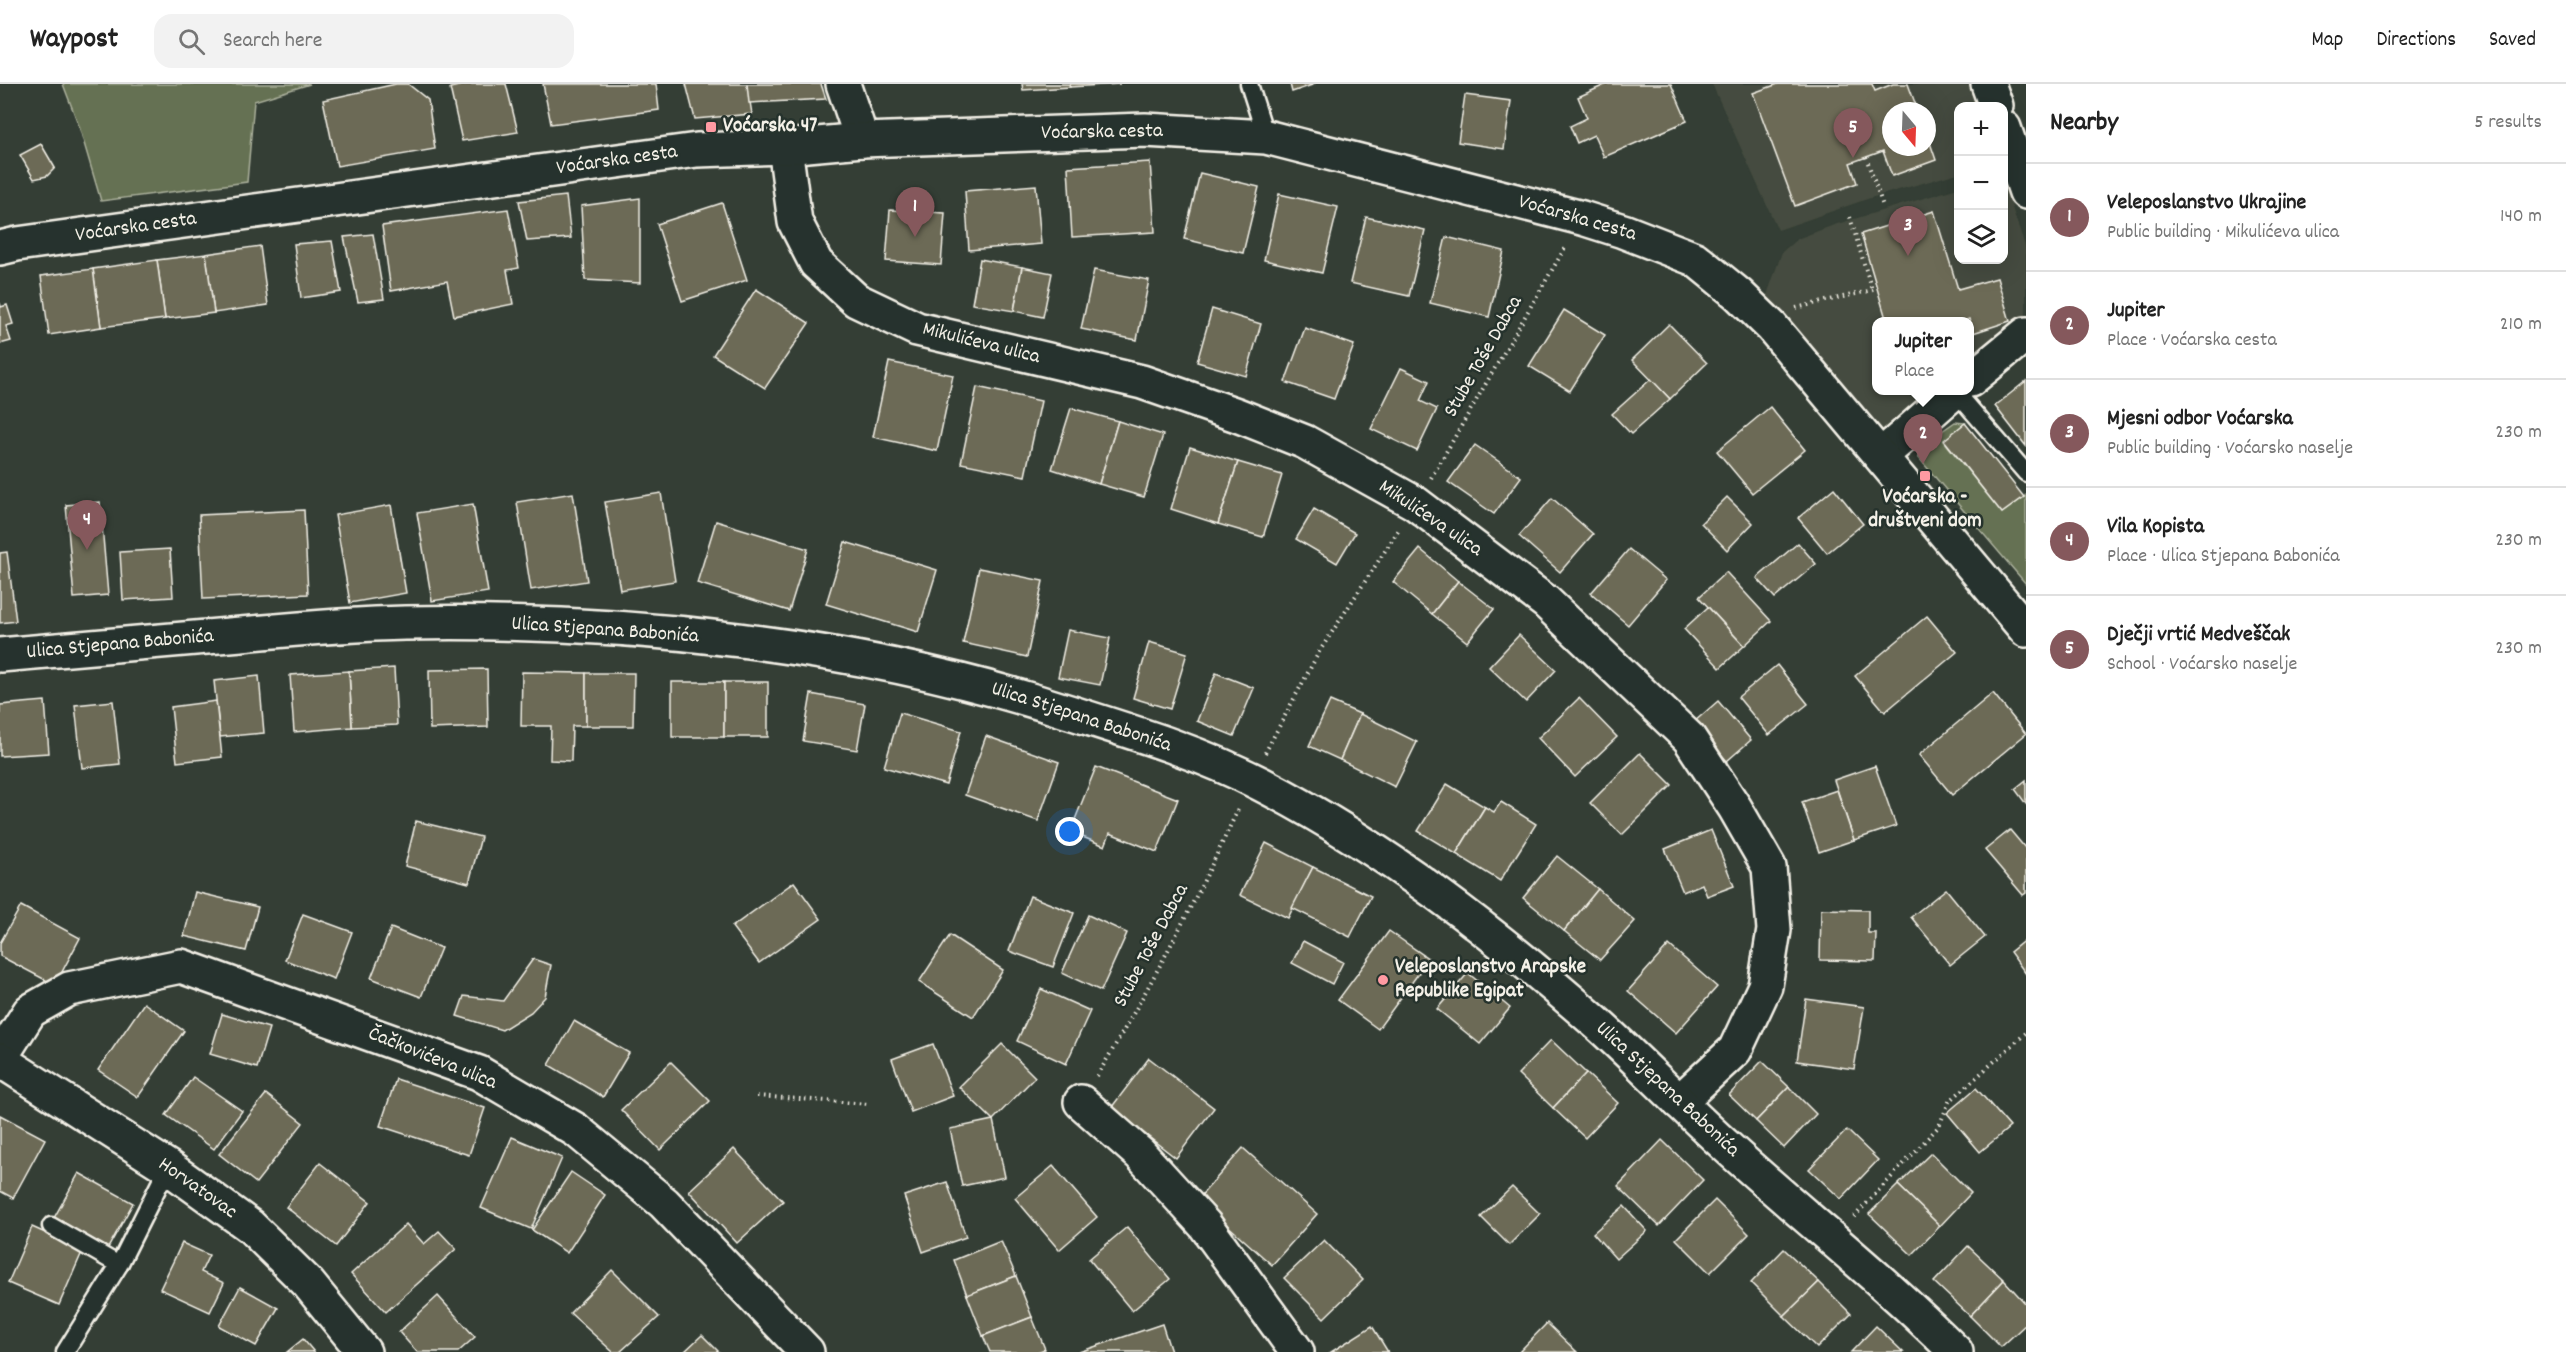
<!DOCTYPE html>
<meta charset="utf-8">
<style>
body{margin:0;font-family:Dekko,sans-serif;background:#f2f2f2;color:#222}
.controls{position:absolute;right:18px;top:18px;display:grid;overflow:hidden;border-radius:12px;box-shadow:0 6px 24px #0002}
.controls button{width:54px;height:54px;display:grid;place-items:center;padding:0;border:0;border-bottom:2px solid #e0e0e0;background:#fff;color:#222;font:30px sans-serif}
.compass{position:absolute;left:1882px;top:18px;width:54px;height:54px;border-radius:50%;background:#fff;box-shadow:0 6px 24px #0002;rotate:161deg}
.you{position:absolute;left:1070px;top:748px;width:21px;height:21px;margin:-15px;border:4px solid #fff;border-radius:50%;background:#1a73e8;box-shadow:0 0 0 9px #1a73e833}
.badge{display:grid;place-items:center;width:39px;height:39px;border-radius:50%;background:#85585c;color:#fff;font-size:20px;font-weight:700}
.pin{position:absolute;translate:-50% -50px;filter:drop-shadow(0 2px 3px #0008)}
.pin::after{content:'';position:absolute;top:32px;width:21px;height:18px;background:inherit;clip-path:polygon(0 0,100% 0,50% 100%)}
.popup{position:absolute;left:1872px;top:233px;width:102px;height:78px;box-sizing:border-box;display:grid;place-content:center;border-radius:12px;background:#fff;filter:drop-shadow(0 2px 4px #0005);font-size:20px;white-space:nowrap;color:#767676}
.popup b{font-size:22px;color:#222}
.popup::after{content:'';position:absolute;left:50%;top:100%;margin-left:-12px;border:12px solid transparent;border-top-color:#fff}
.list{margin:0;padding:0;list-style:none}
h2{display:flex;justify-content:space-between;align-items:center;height:78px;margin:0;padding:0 24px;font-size:26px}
h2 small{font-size:20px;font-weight:400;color:#767676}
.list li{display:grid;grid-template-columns:39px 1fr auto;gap:18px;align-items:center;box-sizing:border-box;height:108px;padding:0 24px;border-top:2px solid #e0e0e0}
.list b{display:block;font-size:22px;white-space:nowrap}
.list p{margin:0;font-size:20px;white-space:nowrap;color:#767676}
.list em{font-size:20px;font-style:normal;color:#767676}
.icon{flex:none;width:33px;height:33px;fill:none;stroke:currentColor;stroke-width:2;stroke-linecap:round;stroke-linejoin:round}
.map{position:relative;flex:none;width:2026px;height:1268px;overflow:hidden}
header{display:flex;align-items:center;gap:36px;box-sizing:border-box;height:84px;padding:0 30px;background:#fff;border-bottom:2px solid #e0e0e0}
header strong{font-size:28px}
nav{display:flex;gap:33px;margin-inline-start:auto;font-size:21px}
.search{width:420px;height:54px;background:#f2f2f2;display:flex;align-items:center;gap:15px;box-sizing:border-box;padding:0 21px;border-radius:18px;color:#767676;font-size:22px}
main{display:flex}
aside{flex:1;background:#fff}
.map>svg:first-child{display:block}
</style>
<header>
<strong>Waypost</strong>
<div class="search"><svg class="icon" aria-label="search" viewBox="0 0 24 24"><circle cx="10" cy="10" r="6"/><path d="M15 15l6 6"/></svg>Search here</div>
<nav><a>Map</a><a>Directions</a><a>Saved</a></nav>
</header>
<main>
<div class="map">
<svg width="2026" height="1268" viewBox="0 0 2026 1268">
<rect width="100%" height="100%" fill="#343e35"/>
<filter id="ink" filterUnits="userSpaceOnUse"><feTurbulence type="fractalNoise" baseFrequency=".0167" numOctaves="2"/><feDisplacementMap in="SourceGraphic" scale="12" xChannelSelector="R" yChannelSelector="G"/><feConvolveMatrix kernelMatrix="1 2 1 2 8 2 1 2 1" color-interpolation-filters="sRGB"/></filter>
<g filter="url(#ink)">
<g fill="#454c3f" fill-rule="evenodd">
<path d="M 1712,0 L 1971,0 L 1979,22 L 1958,22 L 1958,89 L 1870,114 L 1778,146 ZM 1891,27 L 1927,27 L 1927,63 L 1891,63 Z"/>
<polygon points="2004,100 2026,165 2026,235 1970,283 1970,238 1876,238 1876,306 1942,307 1889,348 1882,348 1766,214 1782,168 1797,155 1834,141 1958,104 1958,176 2004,176"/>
</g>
<g fill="#657152" stroke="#acb19d" stroke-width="1.5">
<polygon points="63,0 310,0 254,17 247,98 101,117 79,42"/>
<polygon points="1955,338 1965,339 1944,357 2002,429 2026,411 2026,500 1918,373 1932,354"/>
</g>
<g fill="#6c6b56" stroke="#f4f1e8" stroke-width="1.5">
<polygon points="396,0 408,0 428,16 435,65 337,82 323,16"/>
<polygon points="467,0 506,0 518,48 462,57 450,4"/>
<polygon points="543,0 656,0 659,26 551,40"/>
<polygon points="686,0 747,0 752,30 695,35"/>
<polygon points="747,0 821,0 826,15 749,19"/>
<polygon points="1022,0 1070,0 1070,3 1023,6"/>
<polygon points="1070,0 1120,0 1070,3"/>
<polygon points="1290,0 1315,0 1292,8"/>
<polygon points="1607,0 1671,0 1687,37 1604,73 1594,51 1577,59 1570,42 1587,34 1578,13"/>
<polygon points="1778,0 1872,0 1875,7 1893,0 1908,0 1918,27 1891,27 1891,63 1927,63 1927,50 1936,76 1892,92 1883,67 1850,79 1857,99 1795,122 1753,9"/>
<polygon points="1465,11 1511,17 1504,65 1458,58"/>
<polygon points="41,60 55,84 47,92 34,95 20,71"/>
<polygon points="1150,78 1155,148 1072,153 1068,83"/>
<polygon points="1200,89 1259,103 1243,169 1184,155"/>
<polygon points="1036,101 1041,160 969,166 965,107"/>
<polygon points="1279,110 1338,123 1322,189 1264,176"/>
<polygon points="566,112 571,154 527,157 519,117"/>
<polygon points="640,114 640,199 585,196 581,122"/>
<polygon points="722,119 747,196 682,217 657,140"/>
<polygon points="508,125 519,184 507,186 513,220 454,232 447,197 391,207 382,142"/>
<polygon points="890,126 945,129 941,181 886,177"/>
<polygon points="1934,127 1958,205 1997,194 2010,237 1973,249 1969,235 1961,238 1887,238 1861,150"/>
<polygon points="1366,133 1425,146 1409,212 1350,199"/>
<polygon points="373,150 384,215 358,218 344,153"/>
<polygon points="1446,153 1504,167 1489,233 1430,219"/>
<polygon points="332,157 341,208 301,214 294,160"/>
<polygon points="260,162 268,221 214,229 206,170"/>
<polygon points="206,170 214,229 165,235 157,176"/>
<polygon points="980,175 1022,183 1014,227 972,220"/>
<polygon points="157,176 165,235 101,243 93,185"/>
<polygon points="1022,183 1052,189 1043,233 1014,227"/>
<polygon points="93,185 101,243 49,251 41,192"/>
<polygon points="1094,186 1149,196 1137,256 1081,245"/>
<polygon points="756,205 809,239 765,304 713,271"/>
<polygon points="0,219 1,223 7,221 13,240 6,242 11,257 0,260"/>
<polygon points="1212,225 1261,240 1246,292 1197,278"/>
<polygon points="1564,226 1605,251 1570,307 1529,282"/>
<polygon points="1669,240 1707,279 1670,315 1632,276"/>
<polygon points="1305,244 1354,261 1334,315 1285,298"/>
<polygon points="889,278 953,291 937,367 873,353"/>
<polygon points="1401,284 1429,297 1420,317 1437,325 1417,367 1371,345"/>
<polygon points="1651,295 1670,315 1631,350 1612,330"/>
<polygon points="2026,297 2026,362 1995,322"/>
<polygon points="977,303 1041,317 1025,392 961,379"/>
<polygon points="1770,323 1805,366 1752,409 1717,367"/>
<polygon points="1071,324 1118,337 1099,400 1052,385"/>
<polygon points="1118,337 1163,351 1144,413 1099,400"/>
<polygon points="1965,339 2024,413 2002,429 1944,356"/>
<polygon points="1475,361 1521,393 1494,430 1448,398"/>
<polygon points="1190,363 1238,378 1218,440 1171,425"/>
<polygon points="1238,378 1282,391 1263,453 1218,440"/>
<polygon points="1834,404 1863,440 1827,469 1798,434"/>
<polygon points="573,409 587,497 531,506 517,418"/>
<polygon points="661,409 675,497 620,506 605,418"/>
<polygon points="1727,413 1753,439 1727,466 1701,439"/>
<polygon points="1552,414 1593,450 1560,488 1519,452"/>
<polygon points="100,418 108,511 74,514 66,421"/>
<polygon points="473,420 488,508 432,517 417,429"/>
<polygon points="391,421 406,509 350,519 335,431"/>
<polygon points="1314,425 1355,449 1337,479 1296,455"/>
<polygon points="304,426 308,510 203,515 199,431"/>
<polygon points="716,437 808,465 789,527 697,499"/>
<polygon points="845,458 937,486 918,548 826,520"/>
<polygon points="1798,459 1816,480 1775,514 1757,494"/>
<polygon points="170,465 173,513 123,516 120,468"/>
<polygon points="1420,465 1458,497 1432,530 1393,498"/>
<polygon points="1629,465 1666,496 1628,541 1591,509"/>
<polygon points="7,468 16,537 0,539 0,469"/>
<polygon points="979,484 1043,497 1027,573 963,559"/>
<polygon points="1726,488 1771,537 1744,562 1699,513"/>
<polygon points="1458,497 1494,525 1467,558 1432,530"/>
<polygon points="1708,523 1744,562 1720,584 1684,545"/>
<polygon points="1927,532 1957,568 1885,628 1855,592"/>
<polygon points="1068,546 1110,554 1100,601 1058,593"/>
<polygon points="1519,551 1556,586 1526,618 1489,583"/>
<polygon points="1149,558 1187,569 1170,625 1133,614"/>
<polygon points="1777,581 1808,620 1769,651 1738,613"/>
<polygon points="394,584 397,641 352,643 349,587"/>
<polygon points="487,585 488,643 430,645 429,586"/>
<polygon points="349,587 352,643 294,648 290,591"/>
<polygon points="522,588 586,589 586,642 572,642 571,677 550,676 551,642 521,642"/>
<polygon points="586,589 634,589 633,642 586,642"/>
<polygon points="1216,589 1254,604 1234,652 1197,637"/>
<polygon points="259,592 264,649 220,653 214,597"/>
<rect x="672" y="598" width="52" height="55"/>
<rect x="724" y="598" width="44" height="55"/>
<polygon points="1993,609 2026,650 1952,711 1919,671"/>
<polygon points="811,610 865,620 857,666 803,657"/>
<polygon points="1579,614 1617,653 1575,693 1538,654"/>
<polygon points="45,617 49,669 0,672 0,621"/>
<polygon points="113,617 120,680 82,684 75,621"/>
<polygon points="216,617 222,673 177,678 171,623"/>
<polygon points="1330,617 1360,630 1340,676 1309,662"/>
<polygon points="1718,617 1751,656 1727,677 1694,638"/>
<polygon points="900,629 961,647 946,701 884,683"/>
<polygon points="1360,630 1417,658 1395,703 1340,676"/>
<polygon points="986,652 1059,678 1038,737 965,711"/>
<polygon points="1640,669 1672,701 1622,751 1590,719"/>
<polygon points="1875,682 1896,742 1854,756 1834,696"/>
<polygon points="1096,683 1178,715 1157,768 1110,749 1105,762 1070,748"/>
<polygon points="2026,696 2026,720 2015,705"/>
<polygon points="1447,700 1485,723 1456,770 1418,747"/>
<polygon points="1837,706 1854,756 1819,768 1802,718"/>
<polygon points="1501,718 1536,740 1500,797 1456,770 1485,723 1494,728"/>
<polygon points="416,737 481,753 469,799 405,782"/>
<polygon points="1711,746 1734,802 1707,812 1702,800 1683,808 1665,765"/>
<polygon points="2010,746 2026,765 2026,809 2023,811 1985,766"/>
<polygon points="1266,759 1313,783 1288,834 1240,811"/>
<polygon points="1557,772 1598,805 1564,847 1523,814"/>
<polygon points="1313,783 1371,812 1350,853 1292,824"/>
<polygon points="794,798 821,835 759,879 732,843"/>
<polygon points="1598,805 1635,837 1600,876 1564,847"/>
<polygon points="1946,805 1985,853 1950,881 1911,833"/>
<polygon points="195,808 258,823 246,867 184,852"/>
<polygon points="1030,812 1074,829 1053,883 1009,867"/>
<polygon points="21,822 80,854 55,901 0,872 0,859"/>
<polygon points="1821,825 1868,826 1868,849 1876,849 1875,877 1820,876"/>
<polygon points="303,830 352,848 334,895 285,876"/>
<polygon points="1088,831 1127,849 1101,907 1062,889"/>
<polygon points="391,844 441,864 421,913 371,894"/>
<polygon points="1389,847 1429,875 1378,945 1338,916"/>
<polygon points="950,851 1003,886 973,933 919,898"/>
<polygon points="2026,855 2026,890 2010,868"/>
<polygon points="1303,857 1343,878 1332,900 1292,879"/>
<polygon points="1669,861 1717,903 1676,949 1628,907"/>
<polygon points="533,875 551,881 545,913 531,928 502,946 457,932 464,912 503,917"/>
<polygon points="1468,889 1510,924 1480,960 1437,925"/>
<polygon points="1041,905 1090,927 1066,980 1017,957"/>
<polygon points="1806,915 1864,923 1854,985 1797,977"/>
<polygon points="144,919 184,947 138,1013 98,986"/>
<polygon points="222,930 269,944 257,984 210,970"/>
<polygon points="574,937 629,969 603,1013 549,981"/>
<polygon points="1551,956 1586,989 1553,1024 1518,990"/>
<polygon points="933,960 953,1012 911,1028 892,975"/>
<polygon points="1002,960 1035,993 993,1036 959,1003"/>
<polygon points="1149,974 1214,1024 1176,1074 1111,1024"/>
<polygon points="1762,977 1789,1003 1756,1037 1729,1011"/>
<polygon points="671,978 710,1017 660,1066 621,1026"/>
<polygon points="1586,989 1618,1019 1585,1054 1553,1024"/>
<polygon points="193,993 242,1027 214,1065 166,1031"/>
<polygon points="396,995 485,1024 469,1071 380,1042"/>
<polygon points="1789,1003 1816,1030 1784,1064 1756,1037"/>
<polygon points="1976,1004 2010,1043 1980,1068 1947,1029"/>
<polygon points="266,1010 303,1039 256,1099 219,1070"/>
<polygon points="0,1031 45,1055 13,1114 0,1107"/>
<polygon points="993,1036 1005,1093 962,1102 950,1045"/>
<polygon points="1847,1046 1878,1076 1841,1115 1809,1085"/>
<polygon points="512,1053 562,1074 531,1145 481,1124"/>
<polygon points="1662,1056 1703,1096 1659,1142 1618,1102"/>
<polygon points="1243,1064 1317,1130 1272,1181 1198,1115"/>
<polygon points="734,1065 783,1117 737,1159 689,1107"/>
<polygon points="1931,1069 1971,1109 1940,1142 1898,1101"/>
<polygon points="320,1079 370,1118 336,1162 286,1123"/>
<polygon points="1053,1082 1097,1133 1059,1166 1015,1114"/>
<polygon points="571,1088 605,1111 567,1169 532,1146"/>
<polygon points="79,1089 133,1119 108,1164 54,1134"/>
<polygon points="947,1098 966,1153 923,1168 904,1112"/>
<polygon points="1898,1101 1940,1142 1912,1171 1869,1130"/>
<polygon points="1512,1103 1540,1130 1509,1161 1481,1133"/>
<polygon points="1715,1116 1749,1150 1710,1189 1676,1155"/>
<polygon points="1624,1122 1647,1147 1616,1175 1593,1149"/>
<polygon points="406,1140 424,1160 439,1147 456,1165 386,1228 351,1190"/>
<polygon points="32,1143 83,1166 59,1221 8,1199"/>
<polygon points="1127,1143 1170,1195 1132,1227 1089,1175"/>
<polygon points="1324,1156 1363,1196 1324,1234 1284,1194"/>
<polygon points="1001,1157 1016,1192 967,1211 954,1176"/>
<polygon points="182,1159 209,1171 201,1188 224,1199 210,1228 160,1205"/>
<polygon points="1968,1162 2004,1196 1970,1232 1934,1198"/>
<polygon points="1784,1165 1819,1198 1784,1232 1751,1199"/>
<polygon points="612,1186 659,1233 620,1268 613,1268 570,1229"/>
<polygon points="1016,1192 1032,1233 983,1252 967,1211"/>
<polygon points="2004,1196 2026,1220 2026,1240 2001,1263 1970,1232"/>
<polygon points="1819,1198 1851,1230 1817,1264 1784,1232"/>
<polygon points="240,1203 278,1224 256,1262 219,1242"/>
<polygon points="438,1212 475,1253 458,1268 417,1268 399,1248"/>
<polygon points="1032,1233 1045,1265 1037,1268 990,1268 983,1252"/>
<polygon points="1547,1239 1577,1268 1519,1268"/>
<polygon points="1162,1240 1171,1268 1079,1268"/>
<polygon points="1372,1242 1388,1268 1331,1268"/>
<polygon points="1876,1242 1903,1268 1851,1268"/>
<polygon points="702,1251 719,1268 684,1268"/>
<polygon points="303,1255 314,1268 287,1268"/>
</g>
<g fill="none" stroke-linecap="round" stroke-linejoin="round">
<g stroke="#f4f1e8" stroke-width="21">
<g id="service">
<polyline points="1249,0 1266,53"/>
<polyline points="1955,307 2026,389"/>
<polyline points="51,1142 119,1181"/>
<polyline points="65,1268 119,1181 168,1083"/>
</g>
</g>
<g stroke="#f4f1e8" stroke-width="38">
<g id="minor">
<polyline points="843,0 862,56"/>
<polyline points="1988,0 1996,22"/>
<polyline points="2004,44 2026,108"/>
<polyline points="785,63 795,138 816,179 856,216 917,245 1142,298 1237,331 1305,358 1415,419 1546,518 1689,654 1735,724 1769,783 1774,846 1765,902 1735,966 1679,1018"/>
<polyline points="1970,296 2026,250"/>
<polyline points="1881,372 1956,306"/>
<path d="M 0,571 C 80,564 160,557 241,550 C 295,545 350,540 405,539 C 624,535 857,559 1066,627 C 1132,648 1199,668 1261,700 C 1385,764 1496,850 1600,942 C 1643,981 1684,1024 1727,1063 C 1803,1132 1884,1196 1956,1268"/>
<polyline points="0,974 30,927 69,905 181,882 479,989 576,1046 664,1119 807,1268"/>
<polyline points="1081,1018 1140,1070 1205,1141 1297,1268"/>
</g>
</g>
<g stroke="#f4f1e8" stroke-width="38">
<g id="tertiary">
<polyline points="0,164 17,160 697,66 785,63 862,56 1145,46 1266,53 1582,134 1623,147 1695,175 1738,210 1772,243 2026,546"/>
<polyline points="0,976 168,1083 250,1142 307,1198 364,1268"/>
</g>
</g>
<g stroke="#f4f1e8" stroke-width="4" stroke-dasharray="1.5 4.5" stroke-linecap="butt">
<polyline points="1866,73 1883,122"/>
<polyline points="1850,133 1872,206"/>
<polyline points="1796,224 1877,205"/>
<polyline points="1431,394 1566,162"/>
<polyline points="1265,669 1319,568 1400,444"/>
<path d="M 1097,992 C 1149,905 1197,815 1239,723"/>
<polyline points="757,1012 869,1020"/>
<polyline points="1854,1133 1939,1042 1949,1018 2026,949"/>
</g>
<use href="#service" stroke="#26332d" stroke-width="16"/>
<use href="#minor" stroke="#26332d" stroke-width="33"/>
<use href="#tertiary" stroke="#26332d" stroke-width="33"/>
</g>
</g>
<g fill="#ff9aa2" stroke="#26332d" stroke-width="2">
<rect x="705" y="37" width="12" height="12" rx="3"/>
<rect x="1919" y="386" width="12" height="12" rx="3"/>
<circle cx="1383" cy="896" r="6"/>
</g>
<g text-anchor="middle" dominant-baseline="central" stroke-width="5" stroke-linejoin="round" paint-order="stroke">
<g font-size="21" font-weight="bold" fill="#f4f1e8" stroke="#26332d" text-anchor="start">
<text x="723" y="43">Voćarska 47</text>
<text x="1925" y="414" text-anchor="middle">Voćarska -<tspan x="1925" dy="24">društveni dom</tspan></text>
<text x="1395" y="884">Veleposlanstvo Arapske<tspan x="1395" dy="24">Republike Egipat</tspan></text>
</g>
<g font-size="21" fill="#f4f1e8" stroke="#26332d">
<text transform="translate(1102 49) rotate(-1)">Voćarska cesta</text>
<text transform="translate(617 77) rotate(-8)">Voćarska cesta</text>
<text transform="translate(1577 135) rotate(16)">Voćarska cesta</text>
<text transform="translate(136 144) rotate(-8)">Voćarska cesta</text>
<text transform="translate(981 260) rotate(14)">Mikulićeva ulica</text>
<text transform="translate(1484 273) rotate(-60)">Stube Toše Dabca</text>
<text transform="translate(1430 435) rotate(34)">Mikulićeva ulica</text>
<text transform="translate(605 547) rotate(4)">Ulica Stjepana Babonića</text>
<text transform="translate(120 561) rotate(-5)">Ulica Stjepana Babonića</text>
<text transform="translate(1081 634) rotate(18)">Ulica Stjepana Babonića</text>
<text transform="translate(1152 862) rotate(-62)">Stube Toše Dabca</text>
<text transform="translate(432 975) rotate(22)">Čačkovićeva ulica</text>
<text transform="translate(1667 1006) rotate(43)">Ulica Stjepana Babonića</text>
<text transform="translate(197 1105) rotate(35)">Horvatovac</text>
</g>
</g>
</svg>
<div class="controls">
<button>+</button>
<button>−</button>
<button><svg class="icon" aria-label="layers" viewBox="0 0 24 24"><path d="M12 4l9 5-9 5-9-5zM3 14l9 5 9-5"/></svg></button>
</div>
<svg class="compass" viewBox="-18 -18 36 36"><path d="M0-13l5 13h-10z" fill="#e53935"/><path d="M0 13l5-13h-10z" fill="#767676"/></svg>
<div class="you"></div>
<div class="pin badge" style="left:915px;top:153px">1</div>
<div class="pin badge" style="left:1923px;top:380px">2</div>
<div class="popup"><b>Jupiter</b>Place</div>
<div class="pin badge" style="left:1908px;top:172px">3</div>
<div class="pin badge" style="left:87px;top:466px">4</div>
<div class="pin badge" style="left:1853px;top:74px">5</div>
</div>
<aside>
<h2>Nearby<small>5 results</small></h2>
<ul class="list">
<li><span class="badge">1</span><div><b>Veleposlanstvo Ukrajine</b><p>Public building · Mikulićeva ulica</p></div><em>140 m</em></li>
<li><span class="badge">2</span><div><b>Jupiter</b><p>Place · Voćarska cesta</p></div><em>210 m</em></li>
<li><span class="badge">3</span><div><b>Mjesni odbor Voćarska</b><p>Public building · Voćarsko naselje</p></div><em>230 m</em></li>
<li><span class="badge">4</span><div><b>Vila Kopista</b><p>Place · Ulica Stjepana Babonića</p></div><em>230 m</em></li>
<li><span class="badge">5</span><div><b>Dječji vrtić Medveščak</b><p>School · Voćarsko naselje</p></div><em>230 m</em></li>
</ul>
</aside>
</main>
